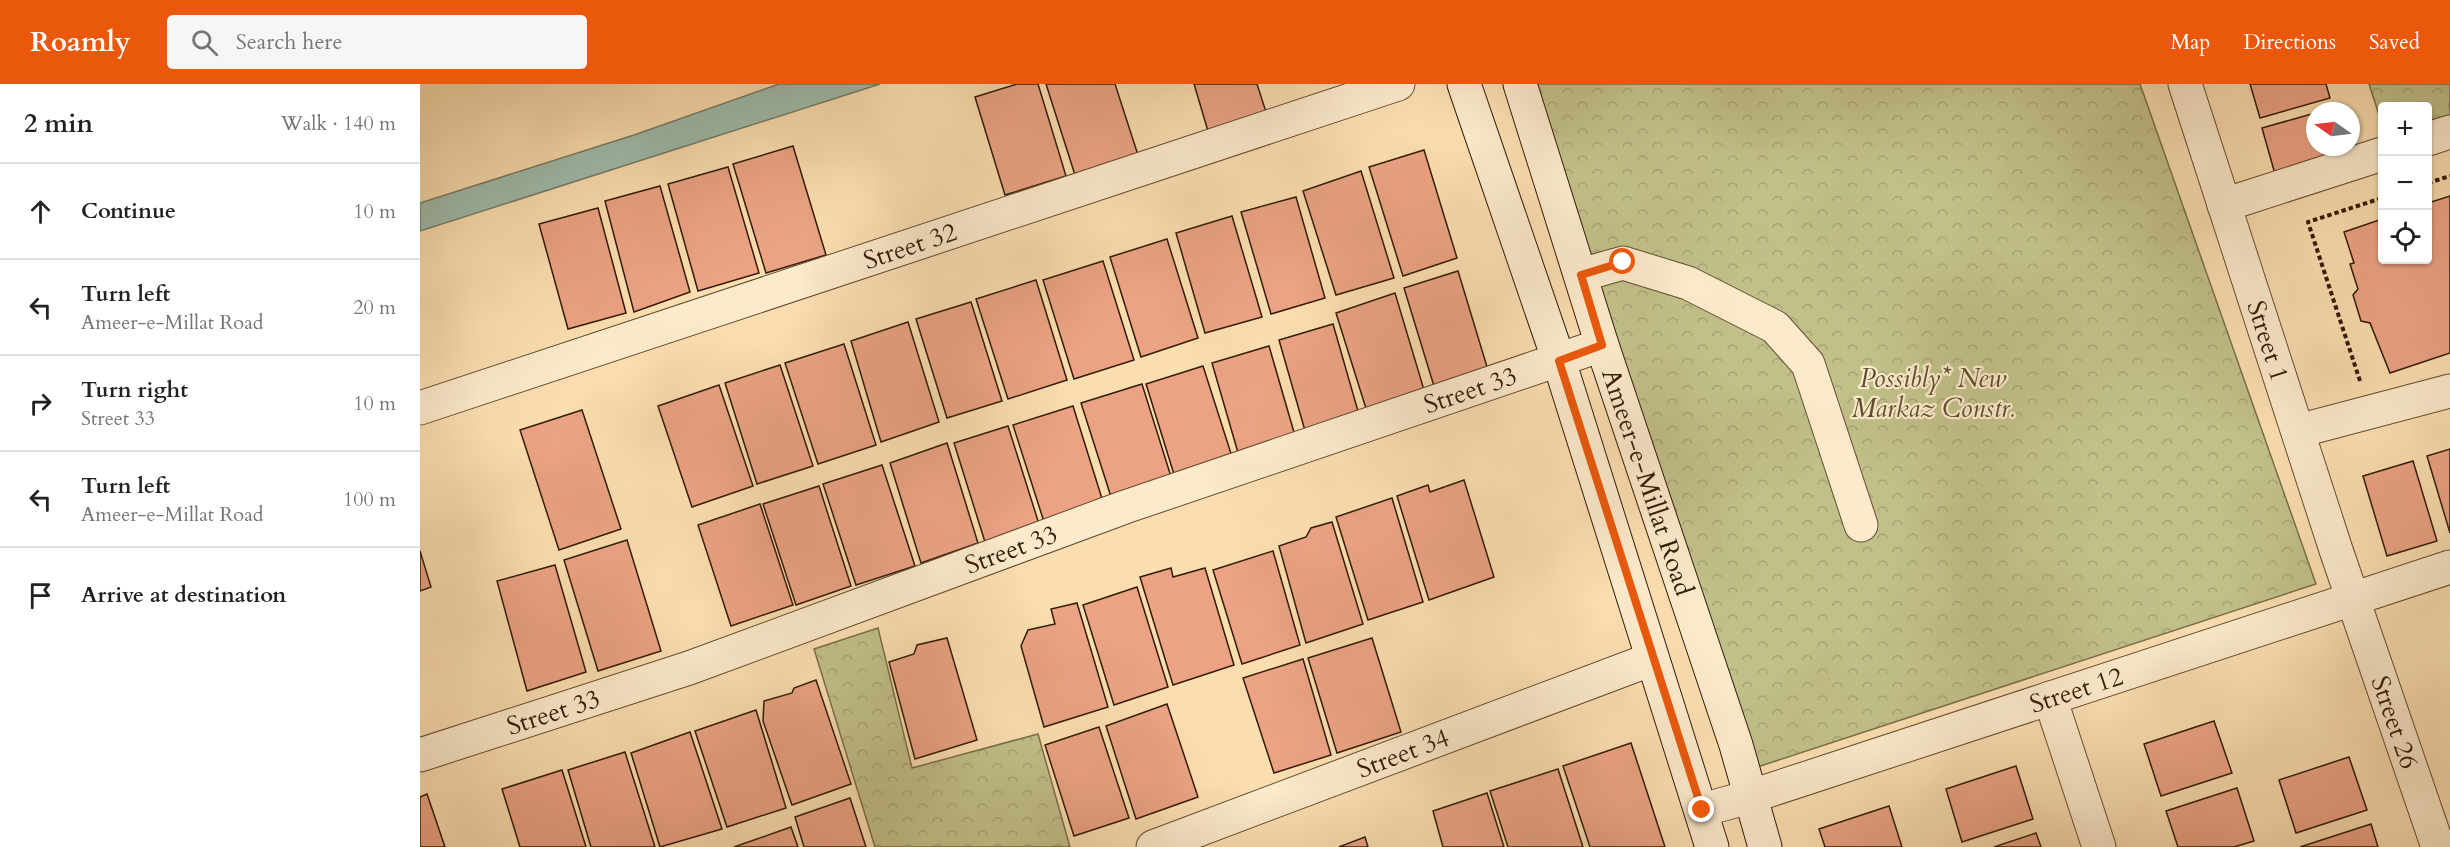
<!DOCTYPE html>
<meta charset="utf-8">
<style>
body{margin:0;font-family:Cardo,serif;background:#f6f6f6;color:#202124}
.controls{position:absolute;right:18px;top:18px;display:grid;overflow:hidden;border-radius:6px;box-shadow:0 2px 4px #0004}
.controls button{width:54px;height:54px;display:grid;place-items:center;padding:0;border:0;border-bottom:2px solid #e0e0e0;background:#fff;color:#202124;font:30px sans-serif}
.compass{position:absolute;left:1886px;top:18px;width:54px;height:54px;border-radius:50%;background:#fff;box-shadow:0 2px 4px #0004;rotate:284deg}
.stop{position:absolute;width:18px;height:18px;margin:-14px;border:4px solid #ea580c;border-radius:50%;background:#fff}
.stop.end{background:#ea580c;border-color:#fff;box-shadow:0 2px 6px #0008}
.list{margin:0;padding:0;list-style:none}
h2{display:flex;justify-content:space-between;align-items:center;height:78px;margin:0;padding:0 24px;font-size:26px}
h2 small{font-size:20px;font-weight:400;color:#757577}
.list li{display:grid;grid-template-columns:39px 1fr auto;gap:18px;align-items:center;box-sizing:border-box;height:96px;padding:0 24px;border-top:2px solid #e0e0e0}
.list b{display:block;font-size:22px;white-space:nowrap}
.list p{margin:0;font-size:20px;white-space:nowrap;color:#757577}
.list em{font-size:20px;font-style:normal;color:#757577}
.icon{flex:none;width:33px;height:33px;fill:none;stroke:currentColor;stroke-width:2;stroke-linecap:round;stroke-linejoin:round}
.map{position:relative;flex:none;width:2030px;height:763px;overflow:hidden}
header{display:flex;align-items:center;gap:36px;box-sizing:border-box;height:84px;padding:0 30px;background:#ea580c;color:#fff}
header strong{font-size:28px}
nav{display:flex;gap:33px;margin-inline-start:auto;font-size:21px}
.search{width:420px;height:54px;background:#f6f6f6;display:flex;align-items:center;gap:15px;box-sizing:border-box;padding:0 21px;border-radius:6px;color:#757577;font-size:22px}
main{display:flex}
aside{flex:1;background:#fff}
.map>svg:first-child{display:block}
</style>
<header>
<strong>Roamly</strong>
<div class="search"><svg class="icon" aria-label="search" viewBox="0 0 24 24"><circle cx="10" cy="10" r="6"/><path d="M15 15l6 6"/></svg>Search here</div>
<nav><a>Map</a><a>Directions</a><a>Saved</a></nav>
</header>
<main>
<aside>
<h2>2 min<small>Walk · 140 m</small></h2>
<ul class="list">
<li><svg class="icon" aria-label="ahead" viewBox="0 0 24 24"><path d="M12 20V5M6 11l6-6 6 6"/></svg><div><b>Continue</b></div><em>10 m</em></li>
<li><svg class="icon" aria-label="left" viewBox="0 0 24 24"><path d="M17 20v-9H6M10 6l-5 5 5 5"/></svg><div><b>Turn left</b><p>Ameer-e-Millat Road</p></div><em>20 m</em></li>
<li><svg class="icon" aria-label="right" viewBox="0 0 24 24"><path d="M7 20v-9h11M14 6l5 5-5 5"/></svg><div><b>Turn right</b><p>Street 33</p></div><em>10 m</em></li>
<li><svg class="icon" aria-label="left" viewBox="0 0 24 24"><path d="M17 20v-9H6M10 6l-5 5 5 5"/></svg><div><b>Turn left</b><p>Ameer-e-Millat Road</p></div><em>100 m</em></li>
<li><svg class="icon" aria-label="arrive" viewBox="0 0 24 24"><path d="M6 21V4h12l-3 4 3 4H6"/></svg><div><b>Arrive at destination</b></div></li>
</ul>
</aside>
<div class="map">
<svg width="2030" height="763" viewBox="0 0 2030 763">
<defs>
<pattern id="forest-crowns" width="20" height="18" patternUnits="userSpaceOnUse" patternTransform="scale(1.5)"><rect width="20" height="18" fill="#c1c089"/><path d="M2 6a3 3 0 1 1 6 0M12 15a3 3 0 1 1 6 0" fill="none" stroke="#a6a475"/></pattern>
</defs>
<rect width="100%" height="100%" fill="#fbdeb0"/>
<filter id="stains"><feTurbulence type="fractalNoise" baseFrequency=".00333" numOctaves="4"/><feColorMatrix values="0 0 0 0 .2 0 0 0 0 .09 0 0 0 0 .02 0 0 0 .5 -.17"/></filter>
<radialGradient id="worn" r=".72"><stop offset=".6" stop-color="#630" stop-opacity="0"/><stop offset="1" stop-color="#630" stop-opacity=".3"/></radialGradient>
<g fill="url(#forest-crowns)" stroke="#7a6e48" stroke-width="1.5">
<polygon points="1116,0 1720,0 1896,500 1316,690"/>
<polygon points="1949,0 2030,0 2030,40 2008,48 2008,22 1962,22 1962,40"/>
<polygon points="458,544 492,684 618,650 650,763 455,763 394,565"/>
</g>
<polygon fill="#9fbcac" stroke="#747c6a" stroke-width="1.5" points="359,0 460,0 0,147 0,119 214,51"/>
<g fill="#eba384" stroke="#331b06" stroke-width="1.5">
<polygon points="597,0 618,0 646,92 585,111 555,13"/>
<polygon points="626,0 695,0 718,71 655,91"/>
<polygon points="774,0 837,0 846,28 788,47"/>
<polygon points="1830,0 1906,0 1910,14 1840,34"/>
<polygon points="1895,29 1895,63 1923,63 1925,70 1855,90 1842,44"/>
<polygon points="373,62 406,171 346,189 313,80"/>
<polygon points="1004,66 1037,174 983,192 949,83"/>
<polygon points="308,83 339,189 278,207 248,100"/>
<polygon points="941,87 974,194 916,211 883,107"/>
<polygon points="240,102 270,208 214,228 185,117"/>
<polygon points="2030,112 2030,269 1970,289 1950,239 1941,237 1933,211 1938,205 1930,180 1934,179 1924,148 1962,135 1962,176 2008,176 2008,119"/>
<polygon points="876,113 905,214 851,230 821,128"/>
<polygon points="178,124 206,229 148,245 119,140"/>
<polygon points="812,132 842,233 785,249 756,149"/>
<polygon points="747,155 778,254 721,273 690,173"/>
<polygon points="683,177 714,276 654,295 623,196"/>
<polygon points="1038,187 1071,296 1017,312 984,204"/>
<polygon points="616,196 647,296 588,315 556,215"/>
<polygon points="975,209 1007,316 949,334 916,229"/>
<polygon points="551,218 582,317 527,334 496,235"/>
<polygon points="488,238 519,338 461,358 431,257"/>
<polygon points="913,240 942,341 888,357 859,256"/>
<polygon points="424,260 456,361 398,380 365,279"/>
<polygon points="849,262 878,362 821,379 792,279"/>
<polygon points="360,281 393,382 337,400 305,299"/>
<polygon points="783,282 815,382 757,400 726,300"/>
<polygon points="722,300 753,399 693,419 661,319"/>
<polygon points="299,301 333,402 272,423 238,322"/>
<polygon points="653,322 684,421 625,441 593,341"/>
<polygon points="162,326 201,445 139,466 100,346"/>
<polygon points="588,342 619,440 565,458 534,359"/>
<polygon points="527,359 558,459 501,479 470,379"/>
<polygon points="2030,365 2030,449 2007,372"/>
<polygon points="1993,377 2017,457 1967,472 1943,392"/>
<polygon points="462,381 495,482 436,501 403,400"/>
<polygon points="1044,396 1074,493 1009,516 977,412 1008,401 1010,408"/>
<polygon points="399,402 431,502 376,521 343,420"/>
<polygon points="972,414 1003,518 948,536 916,433"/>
<polygon points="340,420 373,521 311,542 278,441"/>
<polygon points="912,438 943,540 886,559 859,462 886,453 891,444"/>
<polygon points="207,456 241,567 178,587 144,476"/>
<polygon points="0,467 11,503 0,507"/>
<polygon points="853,467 880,561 822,580 793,486"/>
<polygon points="135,481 166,588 107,607 77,497"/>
<polygon points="751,484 753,493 785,484 814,581 753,601 720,493"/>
<polygon points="717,503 748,603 694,621 663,521"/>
<polygon points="657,519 688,623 624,643 601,562 608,546 635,540 631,525"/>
<polygon points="527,554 557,656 495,675 469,578 494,570 497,561"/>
<polygon points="952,554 981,648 917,669 888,574"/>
<polygon points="883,575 911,671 854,689 823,594"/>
<polygon points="396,596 431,700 372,721 343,637 344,617 372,609 374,604"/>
<polygon points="747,620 778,713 716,735 686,642"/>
<polygon points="336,626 366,724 307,743 275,647"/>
<polygon points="1794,637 1812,689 1741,712 1724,660"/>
<polygon points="679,643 709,734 654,752 625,661"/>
<polygon points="270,648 302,745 240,763 211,669"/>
<polygon points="1211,659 1245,763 1170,763 1143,682"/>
<polygon points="205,668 235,763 171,763 148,686"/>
<polygon points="1929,673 1947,726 1876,749 1859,696"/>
<polygon points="1596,682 1613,735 1542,758 1526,705"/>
<polygon points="1138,685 1163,763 1088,763 1070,707"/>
<polygon points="142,686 166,763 100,763 82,705"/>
<polygon points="1817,704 1834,757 1814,763 1758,763 1746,727"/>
<polygon points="1067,709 1084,763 1023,763 1013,727"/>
<polygon points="7,710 25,763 0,763 0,713"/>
<polygon points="430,714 446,763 384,763 375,733"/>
<polygon points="1469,722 1482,763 1405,763 1399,745"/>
<polygon points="1951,740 1958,763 1880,763"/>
<polygon points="371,743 378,763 314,763"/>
<polygon points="1616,749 1621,763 1574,763"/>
<polygon points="945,753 948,763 919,763"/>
</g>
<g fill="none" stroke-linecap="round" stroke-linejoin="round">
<g stroke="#654c30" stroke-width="35">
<g id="minor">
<path id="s1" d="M 1765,0 L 1916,466 L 2018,763"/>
<polyline points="2008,55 2030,48"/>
<polyline points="1804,121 1962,70"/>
<polyline points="1161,191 1203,179 1268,199 1355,243 1388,280 1441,441"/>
<path id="s2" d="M 0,324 L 978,0"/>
<polyline points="1878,347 2030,307"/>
<polyline points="1630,614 1679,763"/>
<path id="s3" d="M 0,671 L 269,584 L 705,423 L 1182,261"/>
<path id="s4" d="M 1282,726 L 1329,713 L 2030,483"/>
<path id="s5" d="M 733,763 L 1232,575"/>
</g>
</g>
<g stroke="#331b06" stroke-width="35">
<g id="secondary">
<polyline points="1044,0 1139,277 1292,763"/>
<path id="s6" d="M 1100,0 L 1182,261 L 1316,661 L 1345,763"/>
</g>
</g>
<g stroke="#331b06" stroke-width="4" stroke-dasharray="4.5 3" stroke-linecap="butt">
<polyline points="2008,99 2030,92"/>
<polyline points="1940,297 1888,138 1962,114"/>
</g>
<use href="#minor" stroke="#fceacc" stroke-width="33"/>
<use href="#secondary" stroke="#fceacc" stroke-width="33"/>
</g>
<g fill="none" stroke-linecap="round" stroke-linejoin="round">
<polyline stroke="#ea580c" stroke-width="8" points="1203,178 1161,191 1182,261 1139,277 1282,726"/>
</g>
<g text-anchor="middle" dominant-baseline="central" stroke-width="4.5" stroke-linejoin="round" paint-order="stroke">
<g font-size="26" fill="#331b06" stroke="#fceacc">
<text stroke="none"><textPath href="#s2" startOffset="516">Street 32</textPath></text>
<text stroke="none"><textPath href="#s1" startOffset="270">Street 1</textPath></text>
<text stroke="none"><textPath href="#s3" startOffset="1112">Street 33</textPath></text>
<text stroke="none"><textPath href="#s6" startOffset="418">Ameer-e-Millat Road</textPath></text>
<text stroke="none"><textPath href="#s3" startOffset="626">Street 33</textPath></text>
<text stroke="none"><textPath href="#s4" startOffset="393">Street 12</textPath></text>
<text stroke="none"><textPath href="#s3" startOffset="140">Street 33</textPath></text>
<text stroke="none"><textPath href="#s1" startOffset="672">Street 26</textPath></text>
<text stroke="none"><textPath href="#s5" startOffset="267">Street 34</textPath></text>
</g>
<g font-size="26" font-style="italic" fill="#5e4d2d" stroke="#fceacc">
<text x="1513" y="294">Possibly* New<tspan x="1513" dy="30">Markaz Constr.</tspan></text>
</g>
</g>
<rect width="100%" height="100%" filter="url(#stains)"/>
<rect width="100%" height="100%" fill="url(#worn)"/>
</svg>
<div class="controls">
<button>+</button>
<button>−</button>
<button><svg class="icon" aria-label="locate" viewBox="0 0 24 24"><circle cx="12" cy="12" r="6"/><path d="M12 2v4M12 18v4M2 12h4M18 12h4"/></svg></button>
</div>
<svg class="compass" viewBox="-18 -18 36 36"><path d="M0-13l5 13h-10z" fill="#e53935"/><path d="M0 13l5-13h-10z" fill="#757577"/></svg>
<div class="stop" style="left:1203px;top:178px"></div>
<div class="stop end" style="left:1282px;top:726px"></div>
</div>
</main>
